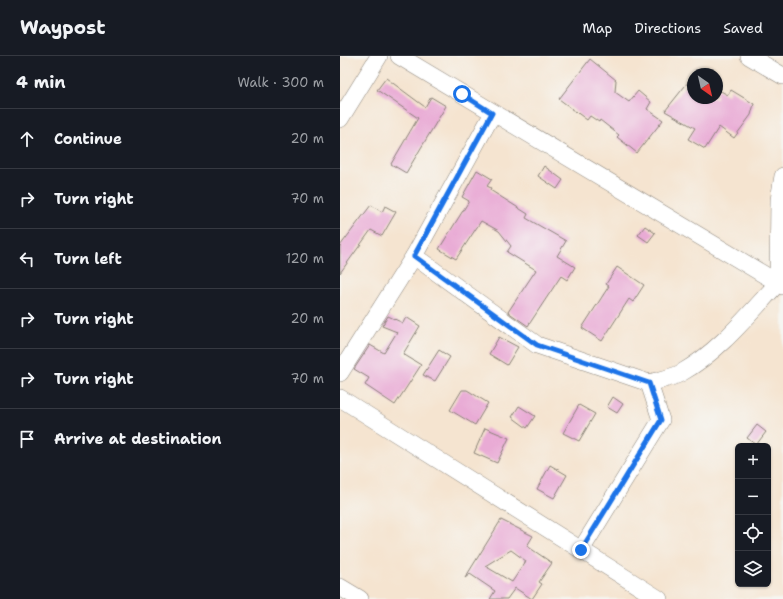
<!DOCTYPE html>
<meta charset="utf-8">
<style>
body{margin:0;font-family:"Shantell Sans",sans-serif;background:#242831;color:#f1f3f6}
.controls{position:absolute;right:12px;bottom:12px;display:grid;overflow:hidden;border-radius:6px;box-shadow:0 1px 3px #0004}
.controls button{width:36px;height:36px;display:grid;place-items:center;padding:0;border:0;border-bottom:1px solid #363941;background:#171b24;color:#f1f3f6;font:20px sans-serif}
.compass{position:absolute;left:347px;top:12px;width:36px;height:36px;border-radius:50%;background:#171b24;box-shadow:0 1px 3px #0004;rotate:146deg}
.stop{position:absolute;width:12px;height:12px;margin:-9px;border:3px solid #1a73e8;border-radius:50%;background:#fff}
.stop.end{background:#1a73e8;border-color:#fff;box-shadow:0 1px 4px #0008}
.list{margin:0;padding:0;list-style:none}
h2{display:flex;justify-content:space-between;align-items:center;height:52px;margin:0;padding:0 16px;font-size:17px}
h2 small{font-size:13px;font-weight:400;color:#9ea1a6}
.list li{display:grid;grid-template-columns:26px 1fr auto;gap:12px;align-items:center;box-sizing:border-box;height:60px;padding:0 16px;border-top:1px solid #363941}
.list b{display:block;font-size:15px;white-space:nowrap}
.list em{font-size:13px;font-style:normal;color:#9ea1a6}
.icon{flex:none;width:22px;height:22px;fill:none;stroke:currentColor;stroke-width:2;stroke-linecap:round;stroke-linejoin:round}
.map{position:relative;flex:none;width:443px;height:543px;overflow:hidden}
header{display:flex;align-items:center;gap:24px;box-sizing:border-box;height:56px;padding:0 20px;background:#171b24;border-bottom:1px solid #363941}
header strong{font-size:19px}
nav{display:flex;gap:22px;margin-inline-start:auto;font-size:14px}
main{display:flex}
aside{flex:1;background:#171b24}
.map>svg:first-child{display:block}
</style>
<header>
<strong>Waypost</strong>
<nav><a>Map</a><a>Directions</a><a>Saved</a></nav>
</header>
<main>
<aside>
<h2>4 min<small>Walk · 300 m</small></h2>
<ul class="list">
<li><svg class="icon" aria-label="ahead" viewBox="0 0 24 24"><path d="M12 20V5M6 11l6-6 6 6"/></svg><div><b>Continue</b></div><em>20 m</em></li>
<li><svg class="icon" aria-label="right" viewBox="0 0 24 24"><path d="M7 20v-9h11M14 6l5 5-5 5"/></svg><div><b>Turn right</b></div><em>70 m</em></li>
<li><svg class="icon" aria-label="left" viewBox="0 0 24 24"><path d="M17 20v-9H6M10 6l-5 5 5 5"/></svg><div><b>Turn left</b></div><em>120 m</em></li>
<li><svg class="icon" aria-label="right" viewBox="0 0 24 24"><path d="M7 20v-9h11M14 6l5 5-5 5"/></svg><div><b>Turn right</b></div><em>20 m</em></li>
<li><svg class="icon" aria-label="right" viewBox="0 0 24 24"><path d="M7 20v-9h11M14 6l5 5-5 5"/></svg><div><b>Turn right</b></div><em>70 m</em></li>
<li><svg class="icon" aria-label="arrive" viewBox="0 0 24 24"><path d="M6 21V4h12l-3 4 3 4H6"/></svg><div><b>Arrive at destination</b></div></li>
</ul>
</aside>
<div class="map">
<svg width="443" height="543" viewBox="0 0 443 543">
<rect width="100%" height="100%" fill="#f6f6f2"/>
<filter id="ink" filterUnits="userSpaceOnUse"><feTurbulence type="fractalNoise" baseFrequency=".025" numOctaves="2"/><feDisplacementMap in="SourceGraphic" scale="8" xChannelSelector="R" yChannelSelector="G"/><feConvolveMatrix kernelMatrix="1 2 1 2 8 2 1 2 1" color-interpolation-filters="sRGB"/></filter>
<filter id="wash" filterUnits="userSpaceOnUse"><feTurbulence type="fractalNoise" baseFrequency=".012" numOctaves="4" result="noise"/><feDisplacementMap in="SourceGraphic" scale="16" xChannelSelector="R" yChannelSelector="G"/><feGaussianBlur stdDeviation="0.9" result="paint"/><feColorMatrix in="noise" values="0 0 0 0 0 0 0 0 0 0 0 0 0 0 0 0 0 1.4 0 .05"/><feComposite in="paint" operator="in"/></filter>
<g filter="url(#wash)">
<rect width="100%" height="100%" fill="#f5e4d0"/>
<g id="blocks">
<g fill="#e9abd5" fill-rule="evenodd">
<polygon points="250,3 276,24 275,36 289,46 298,35 311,46 307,53 323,64 297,97 277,81 279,79 260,64 259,66 250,60 247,64 219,43"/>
<polygon points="353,20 353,42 377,42 377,33 388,39 391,34 414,48 411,59 394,82 379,71 365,93 348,83 355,72 325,55"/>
<polygon points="46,22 85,51 91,41 106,50 66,117 51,108 78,62 37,34"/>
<polygon points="204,110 223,124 217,133 198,120"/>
<polygon points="137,114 152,123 147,130 151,132 150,134 188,158 186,162 226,185 217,200 235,211 227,224 221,220 188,270 168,256 196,214 167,196 171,190 159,175 141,165 116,203 99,193 129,145 122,141"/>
<polygon points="31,149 42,156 45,150 56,156 42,180 31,174 0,217 0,190"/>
<polygon points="305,170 315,177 308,186 298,179"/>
<polygon points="277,211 304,229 293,246 289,243 262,285 242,272 269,230 266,228"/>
<polygon points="48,260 63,267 66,261 80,270 63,298 81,309 55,349 25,329 29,322 14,313 30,289 44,297 57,276 42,270"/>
<polygon points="159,281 178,291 167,309 149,298"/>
<polygon points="99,294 110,301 95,325 83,319"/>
<polygon points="122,334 127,334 148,347 135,369 110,354"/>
<polygon points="273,341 283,348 277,357 267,351"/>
<polygon points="239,349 255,358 239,385 223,377"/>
<polygon points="179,350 195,360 187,372 172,361"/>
<polygon points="417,369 426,376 416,389 407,382"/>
<polygon points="145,372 169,382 157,407 134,397"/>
<polygon points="210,409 227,419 214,442 197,433"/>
<path d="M 161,464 L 193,480 L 187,490 L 212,507 L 199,526 L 202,528 L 192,543 L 175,532 L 167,543 L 150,543 L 155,535 L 130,518 L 125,522 ZM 171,494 L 186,505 L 172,526 L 145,510 Z"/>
</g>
</g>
</g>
<g filter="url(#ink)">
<use href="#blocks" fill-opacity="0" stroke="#888076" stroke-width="1"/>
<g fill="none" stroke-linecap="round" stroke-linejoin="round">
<g stroke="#888076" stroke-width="18">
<g id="street">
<polyline points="59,0 443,230"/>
<polyline points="409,0 443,20"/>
<polyline points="0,63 39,0"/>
<polyline points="74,200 197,289 309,327"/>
<polyline points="0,317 74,200 153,57"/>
<polyline points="0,342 319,543"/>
<path d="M 241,494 L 321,364 L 309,327 C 319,324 332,322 341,317 C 380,295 408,259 438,227 L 439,144 L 443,120"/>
<polyline points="0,531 20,543"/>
</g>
</g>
<use href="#street" stroke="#fff" stroke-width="17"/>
</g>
</g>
<g fill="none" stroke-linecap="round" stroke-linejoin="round" filter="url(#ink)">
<polyline stroke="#1a73e8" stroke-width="5" points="122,38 152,57 74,200 197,289 309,327 321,364 241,494"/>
</g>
</svg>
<div class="controls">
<button>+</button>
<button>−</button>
<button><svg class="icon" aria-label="locate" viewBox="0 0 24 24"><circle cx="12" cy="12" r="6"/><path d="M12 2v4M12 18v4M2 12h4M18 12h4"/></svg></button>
<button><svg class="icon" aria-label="layers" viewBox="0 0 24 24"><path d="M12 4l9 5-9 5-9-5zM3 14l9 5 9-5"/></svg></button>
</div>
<svg class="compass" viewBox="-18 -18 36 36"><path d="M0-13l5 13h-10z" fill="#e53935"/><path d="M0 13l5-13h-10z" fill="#9ea1a6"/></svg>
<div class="stop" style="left:122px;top:38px"></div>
<div class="stop end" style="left:241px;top:494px"></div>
</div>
</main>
